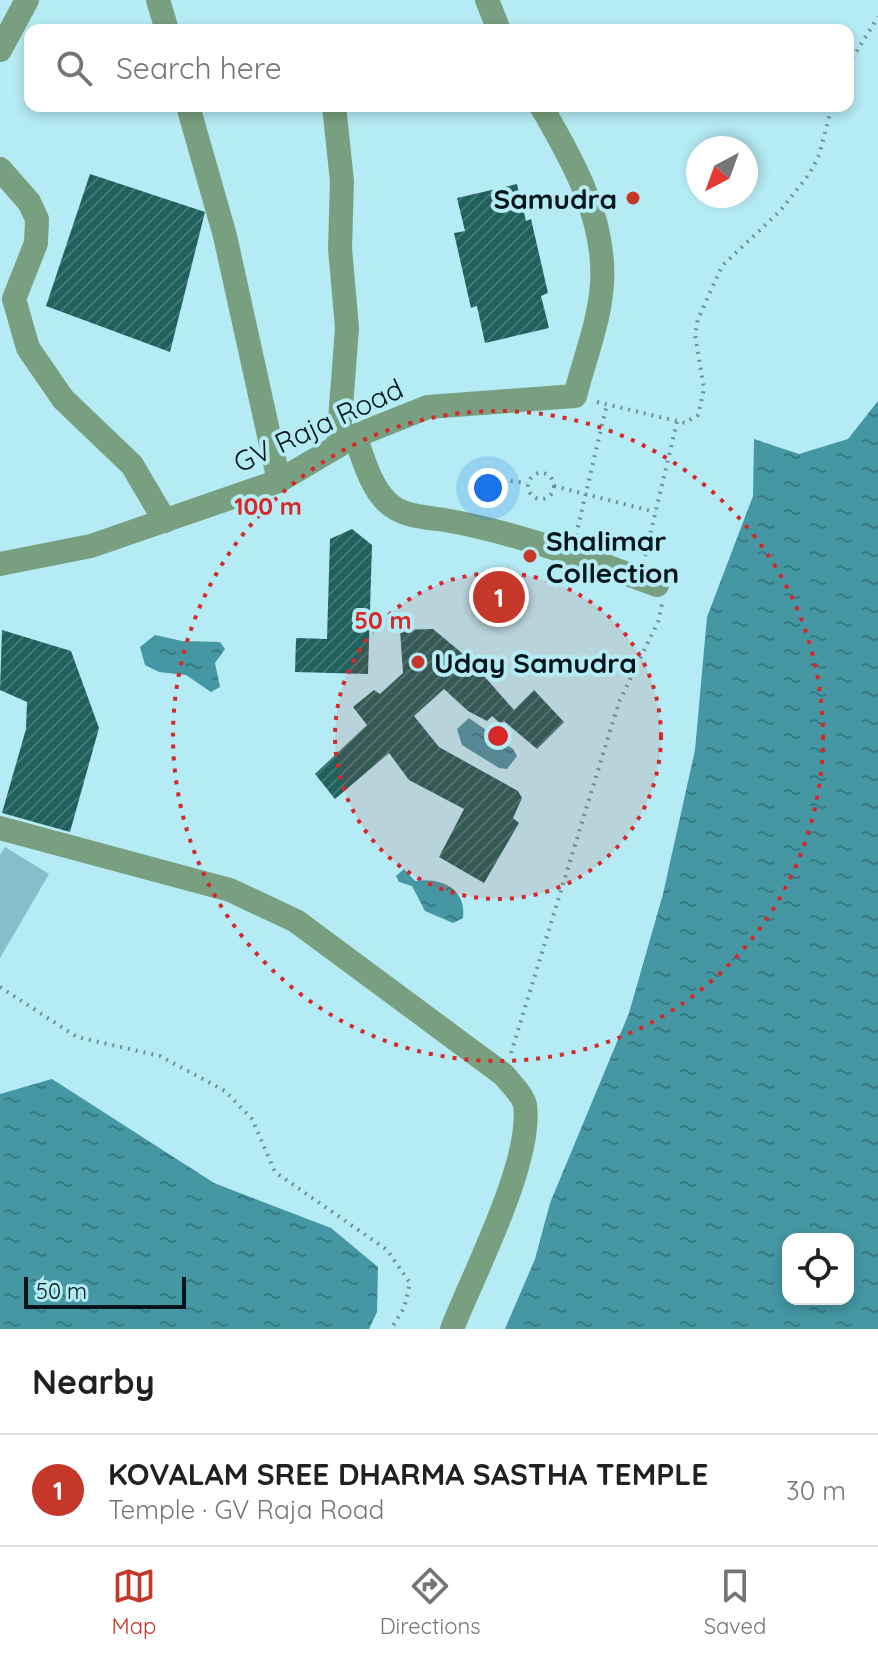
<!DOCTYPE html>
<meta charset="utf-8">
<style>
body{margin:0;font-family:Quicksand,sans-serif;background:#f6f6f6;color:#202124}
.controls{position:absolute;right:24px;bottom:24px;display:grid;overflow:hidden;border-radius:16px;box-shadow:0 4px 12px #0003}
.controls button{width:72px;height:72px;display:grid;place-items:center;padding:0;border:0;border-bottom:2px solid #e0e0e0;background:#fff;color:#202124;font:40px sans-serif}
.compass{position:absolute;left:686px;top:136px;width:72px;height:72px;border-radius:50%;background:#fff;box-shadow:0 4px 12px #0003;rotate:221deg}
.scale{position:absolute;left:24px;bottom:20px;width:162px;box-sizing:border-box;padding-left:8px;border:4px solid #021518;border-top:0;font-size:22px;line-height:28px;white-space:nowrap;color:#021518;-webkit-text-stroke:6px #b5ebf4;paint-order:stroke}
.you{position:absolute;left:488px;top:488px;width:28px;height:28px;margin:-20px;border:6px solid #fff;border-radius:50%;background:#1a73e8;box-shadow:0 0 0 12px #1a73e833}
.badge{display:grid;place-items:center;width:52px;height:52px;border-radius:50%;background:#c43729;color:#fff;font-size:26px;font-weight:700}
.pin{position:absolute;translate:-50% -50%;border:4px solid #fff;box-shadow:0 2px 8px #0006}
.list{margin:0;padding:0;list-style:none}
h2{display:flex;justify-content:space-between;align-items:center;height:104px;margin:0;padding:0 32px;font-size:34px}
h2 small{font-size:26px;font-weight:400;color:#757577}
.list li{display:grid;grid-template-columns:52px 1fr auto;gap:24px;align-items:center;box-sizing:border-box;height:112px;padding:0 32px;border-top:2px solid #e0e0e0}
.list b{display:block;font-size:30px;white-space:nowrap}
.list p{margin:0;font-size:26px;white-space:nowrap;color:#757577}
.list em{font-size:26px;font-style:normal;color:#757577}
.icon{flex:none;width:44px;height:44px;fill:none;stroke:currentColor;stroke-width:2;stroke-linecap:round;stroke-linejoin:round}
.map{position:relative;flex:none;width:878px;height:1329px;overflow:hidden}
.search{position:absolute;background:#fff;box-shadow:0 4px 12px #0003;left:24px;right:24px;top:24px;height:88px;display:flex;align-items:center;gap:20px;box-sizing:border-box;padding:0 28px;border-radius:16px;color:#757577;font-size:30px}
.sheet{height:216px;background:#fff}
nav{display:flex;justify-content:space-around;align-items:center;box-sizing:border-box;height:112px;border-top:2px solid #e0e0e0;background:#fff;font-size:22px;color:#757577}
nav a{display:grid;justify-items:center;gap:4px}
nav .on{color:#c43729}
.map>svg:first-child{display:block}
</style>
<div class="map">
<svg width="878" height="1329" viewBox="0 0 878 1329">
<defs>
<pattern id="water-ripples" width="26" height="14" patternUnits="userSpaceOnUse" patternTransform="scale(2)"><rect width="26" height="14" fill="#4597a4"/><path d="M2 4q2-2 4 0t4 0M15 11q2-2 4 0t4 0" fill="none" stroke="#377a85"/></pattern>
<pattern id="building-hatch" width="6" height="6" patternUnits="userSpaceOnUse" patternTransform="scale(2)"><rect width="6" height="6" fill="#1f615d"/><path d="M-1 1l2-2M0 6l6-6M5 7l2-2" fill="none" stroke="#447774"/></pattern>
</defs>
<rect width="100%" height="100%" fill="#b5ebf4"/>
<polygon fill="#85bfc9" points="5,847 49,874 0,958 0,855"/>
<g fill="url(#water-ripples)" fill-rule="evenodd">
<path d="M 878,401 L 878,1329 L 505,1329 L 535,1259 L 550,1203 L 629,1013 L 663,894 L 695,750 L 707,617 L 753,496 L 754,439 L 799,454 L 848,439 ZM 848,1239 L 848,1299 L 788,1299 L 788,1239 Z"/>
<polygon points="155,635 182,641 220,642 225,649 215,663 220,687 211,692 186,675 159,672 145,665 140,647"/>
<polygon points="469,718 513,749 517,756 507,769 499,768 462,745 457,729"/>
<path d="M 404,869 L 415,881 C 440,877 467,888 463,918 L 453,923 L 425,911 L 412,886 L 399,882 L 396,876 Z"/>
<polygon points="52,1079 214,1183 331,1228 378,1267 377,1312 369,1329 0,1329 0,1094"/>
</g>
<g fill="url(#building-hatch)">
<polygon points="90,174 205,212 170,352 46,306"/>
<polygon points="517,184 526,221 531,219 548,293 541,296 549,328 485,343 477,306 471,308 454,233 465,231 457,198"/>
<polygon points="352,529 372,545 368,674 295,672 296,638 327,639 330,539"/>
<polygon points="433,629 469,659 514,710 534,690 564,722 537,749 504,721 501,724 492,716 487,721 468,711 444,689 414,716 439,747 518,791 522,798 513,818 519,823 484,883 439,857 464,809 409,780 389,753 335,799 315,774 367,725 353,707 374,690 380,694 403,673 400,630"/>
<polygon points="2,630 71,651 99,728 70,832 2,813 26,729 27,702 0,690"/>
</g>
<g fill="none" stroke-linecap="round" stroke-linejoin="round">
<g stroke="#6b9299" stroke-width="4" stroke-dasharray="2 6" stroke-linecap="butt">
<polyline points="848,65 878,17"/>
<polyline points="597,402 685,423 698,415 704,389 695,335 698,319 722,266 780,211 810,173 819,155 832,106"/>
<circle cx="541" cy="486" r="13"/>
<polyline points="479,477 527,483"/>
<polyline points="554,486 655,512"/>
<polyline points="576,535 607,404"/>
<polyline points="645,556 677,422"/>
<polyline points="0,987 77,1037 160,1056 225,1091 252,1119 275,1172 387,1250 410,1283 404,1308 391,1329"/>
<polyline points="511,1053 619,702 658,622 662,604"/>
</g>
<g stroke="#789f7f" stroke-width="24">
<polyline points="158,0 167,30"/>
<polyline points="487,0 499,30"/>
<polyline points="0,50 27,0"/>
<polyline points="188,106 225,236 279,481"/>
<polyline points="334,106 342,181 340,248 347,328 338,446"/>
<polyline points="0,169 29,202 37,219 36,243 14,299 28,348 63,399 132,465 165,521"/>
<path d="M 355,436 C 363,457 370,486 387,502 C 402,517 426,517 445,520 C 518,533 587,559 657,585"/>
<path d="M 0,564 L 91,546 L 279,481 L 355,436 L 428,407 L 575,396 C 584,360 600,321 602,283 C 606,219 572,159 541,106"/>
<path d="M 0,828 L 230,890 L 296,921 L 504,1075 C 510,1083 523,1095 525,1105 C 533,1161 473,1275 452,1329"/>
</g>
</g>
<circle cx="498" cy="736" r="163" fill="#d62828" fill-opacity=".12"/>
<g fill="none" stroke="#d62828" stroke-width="4" stroke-dasharray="4 8">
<circle cx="498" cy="736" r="163"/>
<circle cx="498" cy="736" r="325"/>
</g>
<g fill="#c43729" stroke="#b5ebf4" stroke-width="3">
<circle cx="633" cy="198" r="8"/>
<circle cx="530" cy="556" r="8"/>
<circle cx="418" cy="662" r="8"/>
</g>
<g text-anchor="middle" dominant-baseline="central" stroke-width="8" stroke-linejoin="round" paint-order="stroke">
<g font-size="28" font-weight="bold" fill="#021518" stroke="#b5ebf4" text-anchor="start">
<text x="617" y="198" text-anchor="end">Samudra</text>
<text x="546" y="540">Shalimar<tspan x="546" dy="32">Collection</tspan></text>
<text x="434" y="662">Uday Samudra</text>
</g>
<g font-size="28" fill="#021518" stroke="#b5ebf4">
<text transform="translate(318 425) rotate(-25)">GV Raja Road</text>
</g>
</g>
<circle cx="498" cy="736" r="12" fill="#d62828" stroke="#b5ebf4" stroke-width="4"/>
<g font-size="24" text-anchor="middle" font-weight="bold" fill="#d62828" stroke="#b5ebf4" stroke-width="8" stroke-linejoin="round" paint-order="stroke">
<text x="268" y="515">100 m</text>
<text x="383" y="629">50 m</text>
</g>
</svg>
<div class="controls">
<button><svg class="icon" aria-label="locate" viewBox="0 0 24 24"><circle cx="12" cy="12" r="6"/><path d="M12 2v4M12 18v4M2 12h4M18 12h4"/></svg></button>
</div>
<svg class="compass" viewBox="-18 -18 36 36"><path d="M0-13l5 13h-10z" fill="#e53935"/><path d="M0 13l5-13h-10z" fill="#757577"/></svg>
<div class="scale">50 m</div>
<div class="you"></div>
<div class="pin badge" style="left:499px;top:597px">1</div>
<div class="search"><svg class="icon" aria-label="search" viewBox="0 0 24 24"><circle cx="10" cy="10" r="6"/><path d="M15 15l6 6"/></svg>Search here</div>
</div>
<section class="sheet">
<h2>Nearby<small></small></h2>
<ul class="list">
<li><span class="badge">1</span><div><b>KOVALAM SREE DHARMA SASTHA TEMPLE</b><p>Temple · GV Raja Road</p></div><em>30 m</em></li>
</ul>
</section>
<nav>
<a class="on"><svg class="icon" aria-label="map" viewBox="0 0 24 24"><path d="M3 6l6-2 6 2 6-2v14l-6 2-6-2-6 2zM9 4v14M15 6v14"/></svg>Map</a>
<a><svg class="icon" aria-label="directions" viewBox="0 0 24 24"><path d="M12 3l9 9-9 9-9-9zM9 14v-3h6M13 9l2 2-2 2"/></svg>Directions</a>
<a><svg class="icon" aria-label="saved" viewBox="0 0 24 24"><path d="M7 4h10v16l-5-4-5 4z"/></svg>Saved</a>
</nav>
